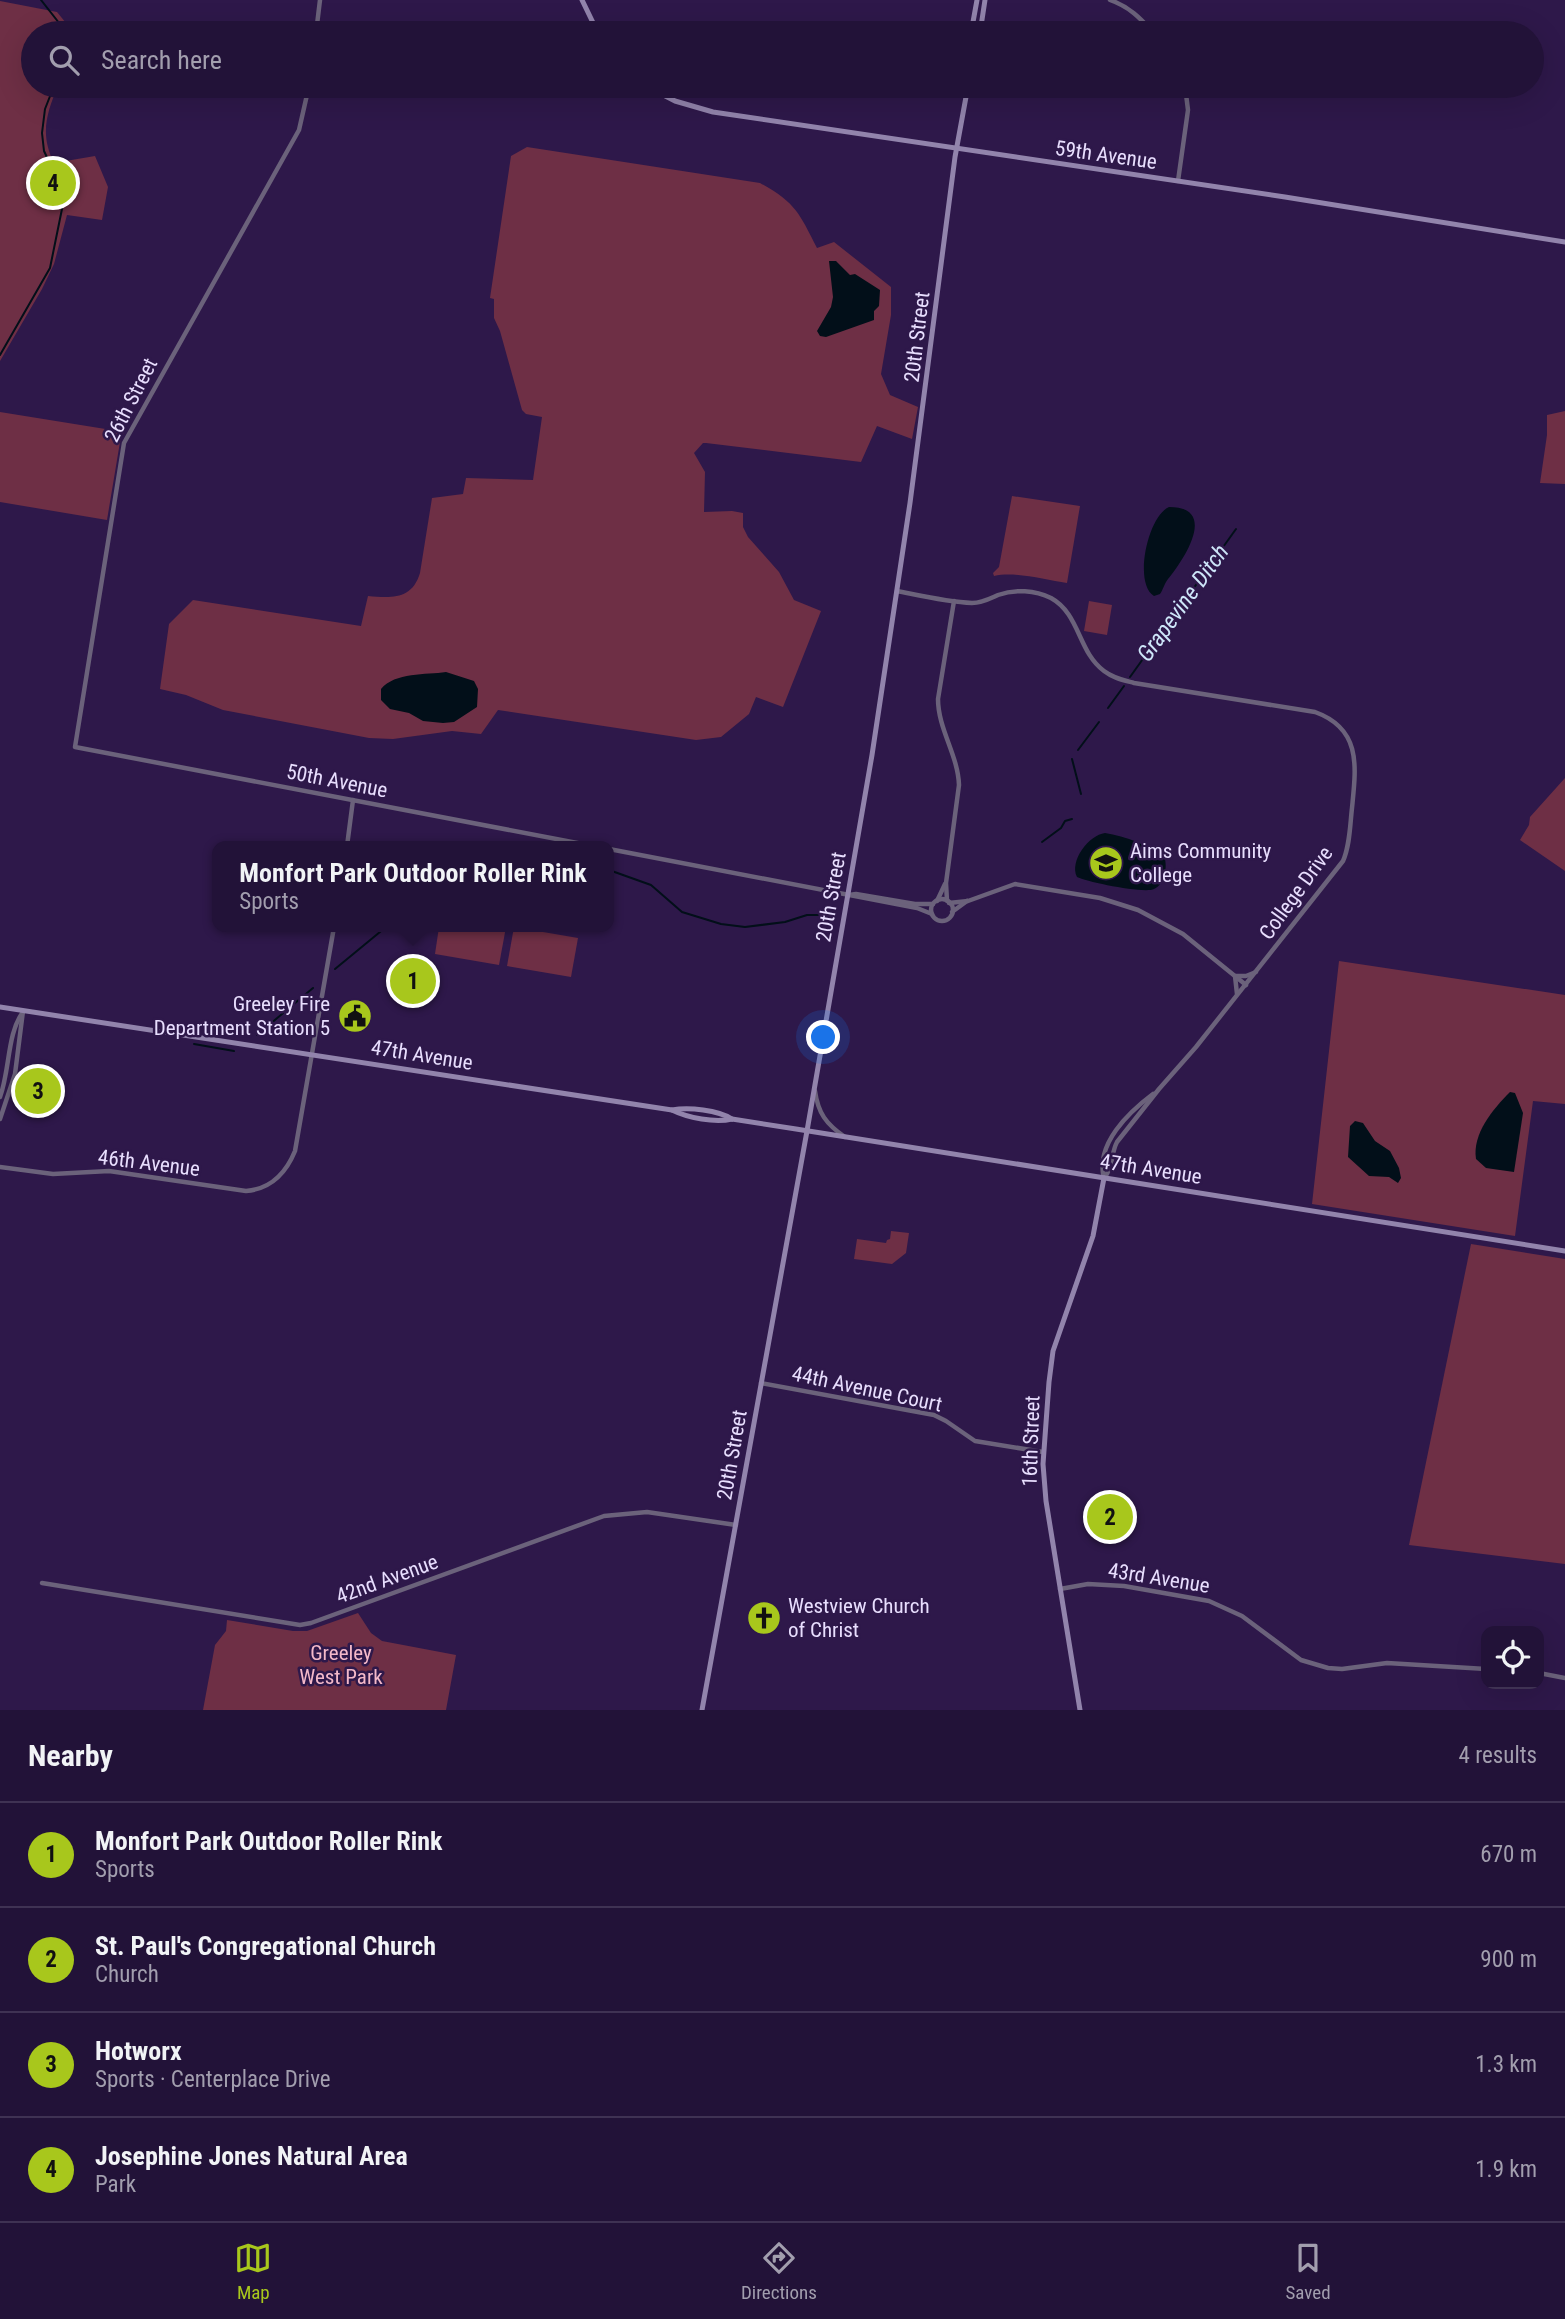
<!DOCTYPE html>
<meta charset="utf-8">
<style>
body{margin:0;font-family:"Roboto Condensed",sans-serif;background:#2a1b40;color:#f1f3f6}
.controls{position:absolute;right:21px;bottom:21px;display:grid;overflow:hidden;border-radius:14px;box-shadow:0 7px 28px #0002}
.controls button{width:63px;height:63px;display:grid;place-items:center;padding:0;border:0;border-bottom:2px solid #3f3253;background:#221238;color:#f1f3f6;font:35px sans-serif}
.you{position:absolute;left:824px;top:1038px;width:24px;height:24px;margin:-18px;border:5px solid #fff;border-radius:50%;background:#1a73e8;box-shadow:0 0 0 10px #1a73e833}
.badge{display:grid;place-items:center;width:46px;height:46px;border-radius:50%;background:#a8c71c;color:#111;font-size:23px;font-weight:700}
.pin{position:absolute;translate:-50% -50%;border:4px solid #fff;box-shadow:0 2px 7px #0006}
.popup{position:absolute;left:212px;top:841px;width:402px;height:91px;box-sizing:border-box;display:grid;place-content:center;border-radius:14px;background:#221238;filter:drop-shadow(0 2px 5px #0005);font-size:23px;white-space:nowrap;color:#a29eae}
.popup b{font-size:26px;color:#f1f3f6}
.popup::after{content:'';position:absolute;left:50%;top:100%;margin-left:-14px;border:14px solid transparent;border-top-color:#221238}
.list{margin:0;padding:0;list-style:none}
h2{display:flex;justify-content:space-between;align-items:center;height:91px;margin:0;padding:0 28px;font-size:30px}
h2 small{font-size:23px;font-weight:400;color:#a29eae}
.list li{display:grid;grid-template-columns:46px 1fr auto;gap:21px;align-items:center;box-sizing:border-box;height:105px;padding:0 28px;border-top:2px solid #3f3253}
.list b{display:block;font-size:26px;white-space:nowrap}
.list p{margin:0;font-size:23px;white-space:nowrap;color:#a29eae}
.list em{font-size:23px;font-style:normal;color:#a29eae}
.icon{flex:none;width:38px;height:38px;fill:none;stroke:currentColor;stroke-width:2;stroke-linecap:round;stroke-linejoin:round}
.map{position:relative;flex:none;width:1565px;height:1710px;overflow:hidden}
.search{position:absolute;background:#221238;box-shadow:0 7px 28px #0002;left:21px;right:21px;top:21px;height:77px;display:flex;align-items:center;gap:18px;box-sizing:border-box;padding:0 24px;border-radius:38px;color:#a29eae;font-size:26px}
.sheet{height:511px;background:#221238}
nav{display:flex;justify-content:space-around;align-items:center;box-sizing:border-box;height:98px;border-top:2px solid #3f3253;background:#221238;font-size:19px;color:#a29eae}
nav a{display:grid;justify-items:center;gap:4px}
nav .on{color:#a8c71c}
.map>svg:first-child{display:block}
</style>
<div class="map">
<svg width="1565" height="1710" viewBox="0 0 1565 1710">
<rect width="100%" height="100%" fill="#2e184a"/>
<g fill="#6e2f45">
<path d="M 0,1 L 57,12 L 70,28 L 69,33 L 33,33 L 33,86 L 58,86 C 46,114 40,135 54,163 L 95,156 L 108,187 L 102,220 L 67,215 L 54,264 L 42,289 L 0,361 Z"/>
<path d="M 527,147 L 760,183 C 796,203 799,213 817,248 L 834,242 L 891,287 L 891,315 L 881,374 L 890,395 L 918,407 L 912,439 L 877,426 L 861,462 L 706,443 L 703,443 L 694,453 L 705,472 L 704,512 L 732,511 L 743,513 L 743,527 L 748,537 L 779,572 L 794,600 L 821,611 L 783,707 L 756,697 L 749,714 L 721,737 L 696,740 L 498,710 L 481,734 L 452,731 L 393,739 L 369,738 L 223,710 L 186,695 L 160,689 L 169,624 L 193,600 L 361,626 L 368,596 C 391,598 412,600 420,573 L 432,498 L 463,494 L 466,478 L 533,480 L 542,417 L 526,414 L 522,410 L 500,331 L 494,318 L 494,299 L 490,298 L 511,156 Z"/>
<polygon points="1565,411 1565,484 1540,483 1547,435 1547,415"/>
<polygon points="0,412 124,432 120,442 107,520 0,502"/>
<path d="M 1012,496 L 1080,506 L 1067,583 C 1045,580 1015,571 994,576 L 993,573 L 999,567 Z"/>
<polygon points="1089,601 1112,605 1107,635 1084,631"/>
<polygon points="1565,778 1565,871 1520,840 1529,825 1530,817"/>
<polygon points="439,927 506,927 499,965 435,954"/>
<polygon points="514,927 578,938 571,977 507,966"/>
<polygon points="1339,961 1565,995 1565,1104 1533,1101 1515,1236 1312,1204"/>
<polygon points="412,965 422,970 415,996 406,995 404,992 409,968"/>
<polygon points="891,1231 909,1233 906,1253 892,1264 854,1259 857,1239 886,1243 887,1240 890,1239"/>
<polygon points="1471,1244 1565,1259 1565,1564 1409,1545"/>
<polygon points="358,1613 371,1633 382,1641 456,1655 446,1710 203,1710 215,1645 226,1631 227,1620 293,1631 307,1631"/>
</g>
<g fill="#020f19">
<polygon points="829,261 836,261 850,275 855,274 880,290 879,306 874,311 874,320 826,337 820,336 817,331 831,307 833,297"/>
<path d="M 1169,507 C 1220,507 1182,562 1168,579 C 1164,584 1163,590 1160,594 L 1154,596 C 1133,583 1148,516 1169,507 Z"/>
<path d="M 446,672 L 474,681 L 478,689 L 477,707 L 454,722 L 443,723 L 423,721 L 409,713 L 390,709 L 381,700 L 381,689 C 395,672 426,675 446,672 Z"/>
<path d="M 1105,833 C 1125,836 1151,846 1165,859 C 1167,869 1165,884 1154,889 C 1145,894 1087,882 1077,877 C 1069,861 1089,835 1105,833 Z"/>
<path d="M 1510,1092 L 1515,1093 L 1523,1113 L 1514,1172 L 1486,1168 L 1476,1159 C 1472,1134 1493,1109 1510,1092 Z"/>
<polygon points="1355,1121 1363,1123 1375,1141 1390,1151 1399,1168 1401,1178 1398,1183 1389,1177 1369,1176 1348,1157 1350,1126"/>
</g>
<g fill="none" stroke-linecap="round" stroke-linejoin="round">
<g stroke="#020f19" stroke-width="2">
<polyline points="41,0 63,28 63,33"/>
<polyline points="0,355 50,268 63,204 62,189 44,151 42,133 45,109 54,86"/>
<polyline points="1130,677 1236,529"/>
<polyline points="1108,708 1124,686"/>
<polyline points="1078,750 1099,722"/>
<polyline points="1072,759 1081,794"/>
<polyline points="1042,842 1061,828 1065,821 1072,819"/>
<polyline points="522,846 529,846"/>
<polyline points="609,870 651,885 682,912 721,924 745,927 785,922 807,915 835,915"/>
<polyline points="335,969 386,927"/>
<polyline points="257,1035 313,988"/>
<polyline points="194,1044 234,1051"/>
</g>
<g stroke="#6b627b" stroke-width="4.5">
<path d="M 1110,0 C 1130,7 1140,18 1154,33"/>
<polyline points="316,33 320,0"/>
<polyline points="309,86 299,130 124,443 75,747 593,846"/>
<polyline points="1178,181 1188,110 1185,86"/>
<path d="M 897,591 C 922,596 947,602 972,603 C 982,603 989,599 998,595 C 1015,589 1035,590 1051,598 C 1080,614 1078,652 1104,671 C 1113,678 1123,680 1134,683 L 1315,712 C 1362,729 1356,767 1352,808 C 1350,825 1350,845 1343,861 L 1196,1047 L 1159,1089 L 1117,1142 C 1111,1153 1113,1168 1104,1178"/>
<polyline points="347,846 353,800"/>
<polyline points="609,849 917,908 932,914"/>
<polyline points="849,895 856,894 915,904 933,904"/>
<circle cx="942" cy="910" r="11"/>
<polyline points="937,901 945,884"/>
<path d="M 947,901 L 946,883 L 959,785 C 958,755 938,729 938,699 L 954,601"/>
<polyline points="949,903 968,901 1015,884 1100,898 1138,910 1183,934 1246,985"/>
<polyline points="952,912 967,901"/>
<polyline points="1237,994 1235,976 1246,976 1256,972"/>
<path d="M 815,1091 C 818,1113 826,1124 845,1137"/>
<path d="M 0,1097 C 10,1070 7,1033 23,1012"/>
<polyline points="0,1119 15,1074 23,1011"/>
<path d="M 0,1167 L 53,1174 L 109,1171 L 246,1191 C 271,1189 286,1173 295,1151 L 334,927"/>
<path d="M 1104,1178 C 1095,1144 1129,1112 1153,1094"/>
<polyline points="761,1383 934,1415 946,1421 975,1441 1043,1452"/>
<polyline points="42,1583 300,1625 311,1623 604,1516 647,1512 736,1525"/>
<polyline points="1060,1589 1088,1584 1124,1586 1209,1601 1242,1616 1301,1660 1328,1668 1342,1669 1387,1663 1486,1669"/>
<polyline points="1539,1673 1565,1678"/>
</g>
<g stroke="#9284ac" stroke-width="5">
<polyline points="582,0 598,33"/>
<polyline points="971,33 977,0"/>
<polyline points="980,33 985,0"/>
<polyline points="646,86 675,101 713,112 1285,197 1565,242"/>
<path d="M 0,1007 L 672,1110 C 689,1107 718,1110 732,1119"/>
<path d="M 672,1110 C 688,1118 715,1123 732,1119 L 796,1129 L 1565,1251"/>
<polyline points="702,1710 807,1131 872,755 910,503 955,157 968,86"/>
<polyline points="1080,1710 1046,1501 1043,1464 1049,1382 1053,1351 1093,1236 1104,1178"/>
</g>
</g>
<defs>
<g id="university-disc" transform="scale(1.75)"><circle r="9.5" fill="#a8c71c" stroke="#2e184a"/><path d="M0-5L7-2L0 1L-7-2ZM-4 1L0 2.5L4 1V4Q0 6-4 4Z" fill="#111"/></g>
<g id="civic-disc" transform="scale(1.75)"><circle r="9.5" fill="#a8c71c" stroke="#2e184a"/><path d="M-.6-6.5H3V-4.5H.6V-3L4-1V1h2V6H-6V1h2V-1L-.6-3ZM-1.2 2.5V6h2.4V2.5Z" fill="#111"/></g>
<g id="church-disc" transform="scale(1.75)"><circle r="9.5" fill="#a8c71c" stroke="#2e184a"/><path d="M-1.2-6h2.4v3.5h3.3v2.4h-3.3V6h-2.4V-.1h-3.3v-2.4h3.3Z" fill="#111"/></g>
</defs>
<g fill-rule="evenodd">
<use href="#university-disc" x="1106" y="863"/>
<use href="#civic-disc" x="355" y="1016"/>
<use href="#church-disc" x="764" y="1618"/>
</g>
<g text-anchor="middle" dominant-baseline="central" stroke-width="5" stroke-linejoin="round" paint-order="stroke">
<g font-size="21" fill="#e8defe" stroke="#2e184a">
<text transform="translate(1106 155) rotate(8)">59th Avenue</text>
<text transform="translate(917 337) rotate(-83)">20th Street</text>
<text transform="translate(131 400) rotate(-63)">26th Street</text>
<text transform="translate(337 781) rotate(11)">50th Avenue</text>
<text transform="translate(1296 893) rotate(-54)">College Drive</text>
<text transform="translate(831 897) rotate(-80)">20th Street</text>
<text transform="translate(422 1055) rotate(9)">47th Avenue</text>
<text transform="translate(149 1163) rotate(7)">46th Avenue</text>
<text transform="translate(1151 1169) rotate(9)">47th Avenue</text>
<text transform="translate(867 1389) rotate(12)">44th Avenue Court</text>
<text transform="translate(1031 1441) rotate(-88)">16th Street</text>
<text transform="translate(732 1455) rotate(-80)">20th Street</text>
<text transform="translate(1159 1578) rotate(9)">43rd Avenue</text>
<text transform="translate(387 1579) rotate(-20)">42nd Avenue</text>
</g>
<g font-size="21" fill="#e8defe" stroke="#2e184a" text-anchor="start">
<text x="1130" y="851">Aims Community<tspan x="1130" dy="24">College</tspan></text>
<text x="330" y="1004" text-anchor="end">Greeley Fire<tspan x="330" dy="24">Department Station 5</tspan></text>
<text x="788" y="1606">Westview Church<tspan x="788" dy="24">of Christ</tspan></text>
</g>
<g font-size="21" fill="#f4b9c9" stroke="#2e184a">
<text x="341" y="1653">Greeley<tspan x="341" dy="24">West Park</tspan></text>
</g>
<g font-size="23" font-style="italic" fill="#cee6f9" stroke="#2e184a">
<text transform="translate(1183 603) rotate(-54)">Grapevine Ditch</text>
</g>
</g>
</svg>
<div class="controls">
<button><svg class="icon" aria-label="locate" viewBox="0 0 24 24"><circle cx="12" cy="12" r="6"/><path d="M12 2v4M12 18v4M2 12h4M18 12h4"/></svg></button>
</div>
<div class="you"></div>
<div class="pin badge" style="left:413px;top:981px">1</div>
<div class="popup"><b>Monfort Park Outdoor Roller Rink</b>Sports</div>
<div class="pin badge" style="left:1110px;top:1517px">2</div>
<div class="pin badge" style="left:38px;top:1091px">3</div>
<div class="pin badge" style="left:53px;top:183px">4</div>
<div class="search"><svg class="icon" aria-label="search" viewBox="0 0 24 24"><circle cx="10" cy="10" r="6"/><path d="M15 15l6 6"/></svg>Search here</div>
</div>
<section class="sheet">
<h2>Nearby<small>4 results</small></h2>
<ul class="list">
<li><span class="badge">1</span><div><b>Monfort Park Outdoor Roller Rink</b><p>Sports</p></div><em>670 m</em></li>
<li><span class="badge">2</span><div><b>St. Paul's Congregational Church</b><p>Church</p></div><em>900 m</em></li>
<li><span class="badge">3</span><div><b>Hotworx</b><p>Sports · Centerplace Drive</p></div><em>1.3 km</em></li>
<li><span class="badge">4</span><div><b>Josephine Jones Natural Area</b><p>Park</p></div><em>1.9 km</em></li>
</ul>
</section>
<nav>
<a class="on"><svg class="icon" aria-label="map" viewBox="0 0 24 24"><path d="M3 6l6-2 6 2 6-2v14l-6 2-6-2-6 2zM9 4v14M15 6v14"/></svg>Map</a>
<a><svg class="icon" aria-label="directions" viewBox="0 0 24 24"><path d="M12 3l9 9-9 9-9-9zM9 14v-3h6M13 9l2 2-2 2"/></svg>Directions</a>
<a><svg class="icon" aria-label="saved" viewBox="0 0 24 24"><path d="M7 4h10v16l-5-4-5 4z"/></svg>Saved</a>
</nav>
